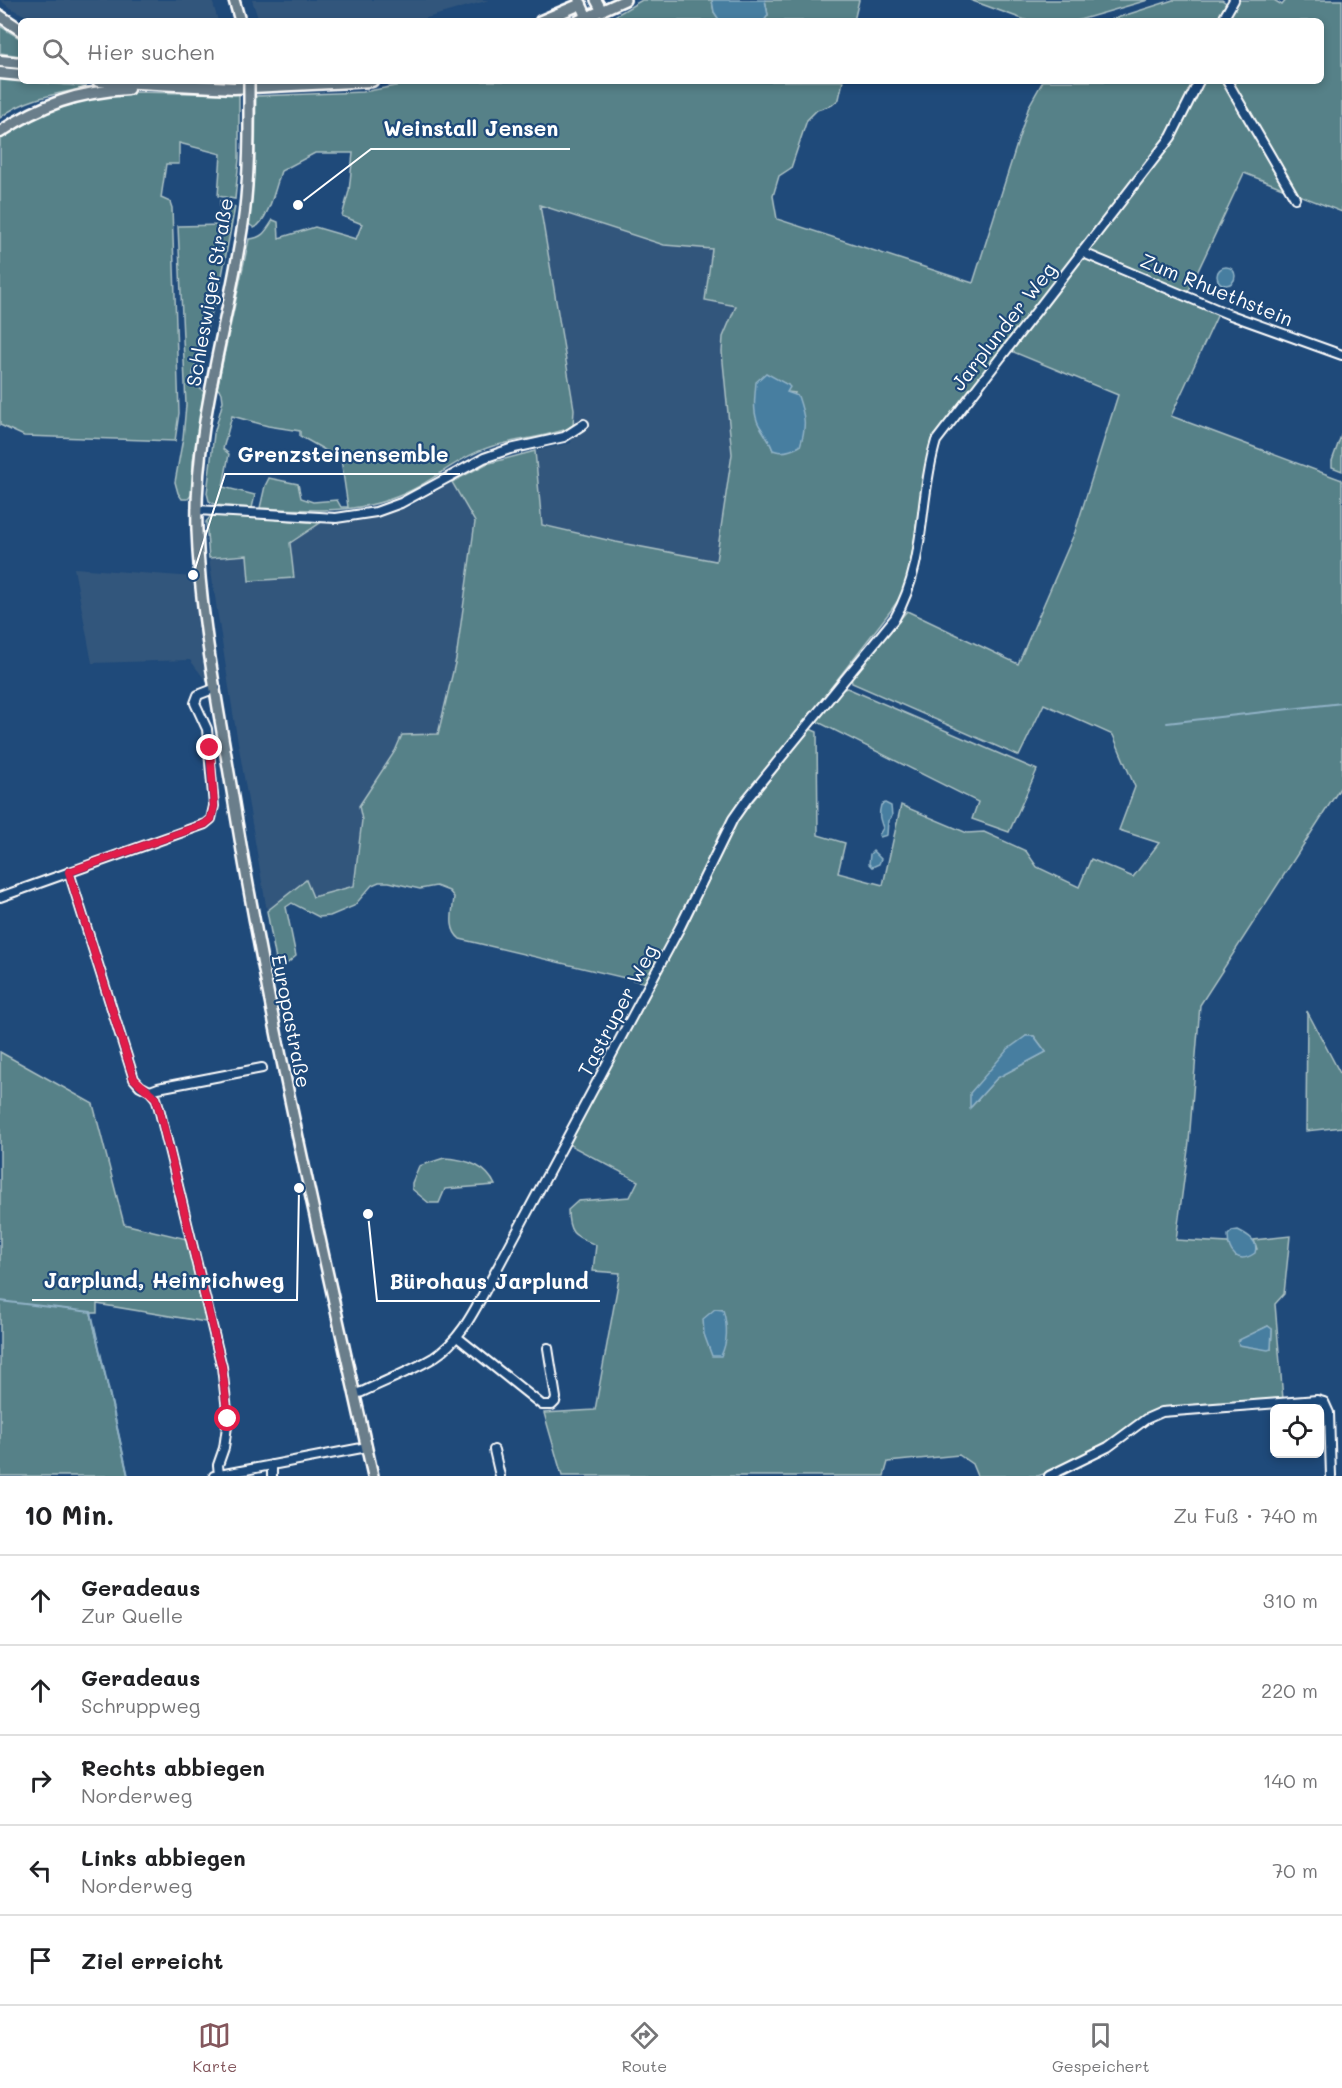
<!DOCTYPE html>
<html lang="de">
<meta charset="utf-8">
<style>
body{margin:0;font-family:Mali,sans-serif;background:#f2f2f2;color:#202124}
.controls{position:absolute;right:18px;bottom:18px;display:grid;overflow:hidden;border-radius:9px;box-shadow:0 3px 9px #0003}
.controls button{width:54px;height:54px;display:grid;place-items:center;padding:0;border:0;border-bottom:2px solid #e0e0e0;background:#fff;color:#202124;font:30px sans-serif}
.stop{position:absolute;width:18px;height:18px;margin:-14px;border:4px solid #e11d48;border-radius:50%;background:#fff}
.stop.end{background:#e11d48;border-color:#fff;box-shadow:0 2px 6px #0008}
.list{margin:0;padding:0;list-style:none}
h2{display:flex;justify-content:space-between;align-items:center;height:78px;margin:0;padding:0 24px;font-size:26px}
h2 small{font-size:20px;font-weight:400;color:#757577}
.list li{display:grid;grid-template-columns:39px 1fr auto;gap:18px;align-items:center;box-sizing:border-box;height:90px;padding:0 24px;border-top:2px solid #e0e0e0}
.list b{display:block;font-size:22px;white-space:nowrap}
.list p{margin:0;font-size:20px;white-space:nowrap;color:#757577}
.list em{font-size:20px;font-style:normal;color:#757577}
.icon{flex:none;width:33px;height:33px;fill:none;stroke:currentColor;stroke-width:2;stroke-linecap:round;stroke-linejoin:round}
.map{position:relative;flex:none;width:1342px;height:1476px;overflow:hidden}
.search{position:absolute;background:#fff;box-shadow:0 3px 9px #0003;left:18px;right:18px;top:18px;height:66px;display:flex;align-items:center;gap:15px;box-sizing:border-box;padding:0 21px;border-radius:9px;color:#757577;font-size:22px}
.sheet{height:528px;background:#fff}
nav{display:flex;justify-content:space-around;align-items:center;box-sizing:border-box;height:84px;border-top:2px solid #e0e0e0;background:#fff;font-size:16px;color:#757577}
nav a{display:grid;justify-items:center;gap:3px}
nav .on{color:#84575d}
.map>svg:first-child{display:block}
</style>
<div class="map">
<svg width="1342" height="1476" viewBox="0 0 1342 1476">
<rect width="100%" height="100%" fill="#1f4a7a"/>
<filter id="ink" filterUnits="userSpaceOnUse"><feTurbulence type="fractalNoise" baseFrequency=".0167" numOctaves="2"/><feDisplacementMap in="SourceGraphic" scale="12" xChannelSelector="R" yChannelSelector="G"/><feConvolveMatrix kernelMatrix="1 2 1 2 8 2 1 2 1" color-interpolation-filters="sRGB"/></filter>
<g filter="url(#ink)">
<g fill="#32567c">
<polygon points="0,0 212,0 218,21 37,21 10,8"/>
<polygon points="252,0 489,0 416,21 259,21"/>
<polygon points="540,205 664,245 712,248 736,306 723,337 722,352 732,454 716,562 616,542 542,525 535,451 571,443 574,409"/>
<polygon points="452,482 475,521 456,659 438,734 402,735 362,820 354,886 313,897 306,880 267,911 233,713 209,558 247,555 249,581 294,578 290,543 320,523 359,520 407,508"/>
<polygon points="74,568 194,577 208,673 206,681 190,660 92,663"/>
</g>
<g fill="#578188" stroke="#abc0c4" stroke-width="1.5" fill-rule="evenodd">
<polygon points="642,0 712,0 714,12 720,21 606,21"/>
<polygon points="765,0 859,0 854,21 764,21 768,15"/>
<polygon points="970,0 1148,0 1076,21 1028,21"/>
<polygon points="1173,0 1222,0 1226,3 1218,21 1107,21"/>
<polygon points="1238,0 1274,0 1282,5 1286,0 1342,0 1342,212 1296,194 1230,81 1321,81 1321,21 1227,21"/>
<polygon points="0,26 21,39 21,56 0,53"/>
<path d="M 0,79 L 90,87 C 60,93 24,98 0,118 Z"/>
<path d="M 422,81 L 843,81 L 839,99 L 832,105 L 817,110 L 807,120 L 791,168 L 779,176 L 773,196 L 777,219 L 973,283 L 1029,106 L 1043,81 L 1194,81 L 1180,114 L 1160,145 L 932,438 L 919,506 L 911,565 L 903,593 L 892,609 L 722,828 L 677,926 L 646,983 L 460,939 C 447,929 453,911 454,897 L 449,891 L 436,886 L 420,889 L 389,882 L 379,882 L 372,885 L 354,906 L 330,916 L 319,917 L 292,903 L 286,907 L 296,956 L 278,971 L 267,911 L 306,880 L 313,897 L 354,886 L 362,820 L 359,806 L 395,751 L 402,735 L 438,734 L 456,659 L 475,522 L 452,482 L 486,464 L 535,451 L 542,525 L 616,542 L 716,561 L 732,454 L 722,352 L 723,337 L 736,306 L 705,300 L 712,249 L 664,245 L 540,205 L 574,409 L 573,427 C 547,437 519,439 493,446 C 463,455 439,476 412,490 C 364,515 313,511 260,508 L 265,486 L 269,478 L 298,484 L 301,498 L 313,502 L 337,500 L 341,507 L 348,507 L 341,459 L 300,436 L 300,431 L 268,426 L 232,416 L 223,449 L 229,454 L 223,487 L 255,495 L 252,508 L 216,505 L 209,501 L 207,493 L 214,434 L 223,401 L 222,393 L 217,388 L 249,239 C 263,238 266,231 273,220 L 278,222 L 279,238 L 315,227 L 356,239 L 362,224 L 342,216 L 349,191 L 353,153 L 315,153 L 281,171 C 276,186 268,222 254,228 L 249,224 L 255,161 L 256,96 L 363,92 ZM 783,383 L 788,385 L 787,392 L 795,393 L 773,450 L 768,437 Z"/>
<polygon points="1203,81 1222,81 1285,189 1244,173 1187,294 1087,251 1170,144 1183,124"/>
<path d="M 133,92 L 239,94 L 239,159 L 235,199 L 218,196 L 221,154 L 179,143 L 179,164 L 166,164 L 161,198 L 170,202 L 172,208 L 179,413 L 175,441 L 24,436 L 0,425 L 0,139 C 49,107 75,98 133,92 Z"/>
<polygon points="220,201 235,207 220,286 193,373 193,382 204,392 193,461 193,493 188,499 182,499 178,493 175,482 183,438 186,405 178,226 221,225"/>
<path d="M 1082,258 L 1218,314 L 1171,416 L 1342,480 L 1342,785 L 1200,1005 L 1189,1142 L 1176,1240 L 1228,1243 L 1236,1256 L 1257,1249 L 1254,1240 L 1290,1236 L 1284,1294 L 1275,1304 L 1283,1399 L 1156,1412 L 1142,1417 L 1102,1445 L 1070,1464 L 1038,1476 L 977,1476 L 972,1464 L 959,1455 L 888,1462 L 884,1476 L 562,1476 L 544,1413 L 595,1410 L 620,1273 L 593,1271 L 596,1245 C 575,1236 568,1235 568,1210 L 578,1201 L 630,1197 L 638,1181 L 568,1144 L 686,927 L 736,822 L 810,729 L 817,732 L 818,835 L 845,843 L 838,873 L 883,885 L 901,805 L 967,833 L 984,832 L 1026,851 L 1037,867 L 1079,887 L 1091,859 L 1133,877 L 1159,843 L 1119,830 L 1135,787 L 1113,735 L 1044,704 L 1019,756 L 852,683 L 851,677 L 907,611 L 1018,664 L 1075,532 L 1118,395 L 1011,351 ZM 1026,1036 L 1034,1036 L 1046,1052 L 997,1078 L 971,1107 ZM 1268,1326 L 1272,1329 L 1271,1349 L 1238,1341 Z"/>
<polygon points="1342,433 1342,471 1332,467 1332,461"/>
<polygon points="220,515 320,523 290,543 294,578 249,581 247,555 209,558 206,522 211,516"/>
<polygon points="847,688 1037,770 1009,832 972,819 978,802 816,721 815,718 838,691"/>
<polygon points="1307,1011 1342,1077 1342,1127 1306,1131"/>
<polygon points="0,1052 93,1104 124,1224 187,1239 206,1322 97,1304 97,1313 91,1313 128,1476 0,1476"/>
<path d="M 444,1158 C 466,1159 486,1165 495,1185 L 445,1189 L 439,1203 L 429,1203 L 412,1189 L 412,1183 L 419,1166 Z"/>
</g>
<g fill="#467ea0" stroke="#90b2c6" stroke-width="1.5">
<polygon points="712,0 765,0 768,15 764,21 720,21 714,12"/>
<circle cx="1226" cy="276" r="9"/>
<path d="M 766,373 L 788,385 L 790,387 L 787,392 L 798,396 C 805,417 807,425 800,446 C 791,451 782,454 773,450 C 769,440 764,433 759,425 C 752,412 755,396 756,382 Z"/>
<path d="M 885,803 L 891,806 L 892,816 L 888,821 L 887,835 L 880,837 L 879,835 L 883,828 C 880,819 878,816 881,805 Z"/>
<polygon points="873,851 881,859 879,864 872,867 869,864 870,854"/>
<polygon points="1026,1036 1034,1036 1046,1052 997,1078 970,1108 970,1093 1008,1049"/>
<path d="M 1238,1230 C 1248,1235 1259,1241 1255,1253 C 1238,1265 1228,1253 1228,1235 L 1232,1231 Z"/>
<path d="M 715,1309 L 723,1310 C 728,1326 728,1341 721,1356 L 712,1356 L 704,1334 L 703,1319 Z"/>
<polygon points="1268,1326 1272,1329 1271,1349 1268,1350 1239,1345 1238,1343 1239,1340"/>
</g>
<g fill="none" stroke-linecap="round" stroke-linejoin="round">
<g stroke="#90b2c6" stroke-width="2">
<polyline points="1167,723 1342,703"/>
<polyline points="0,1301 91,1312 128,1476"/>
</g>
<g stroke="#fff" stroke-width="12">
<g id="minor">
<polyline points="1222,21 1234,0"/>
<polyline points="1227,81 1295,198"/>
<polyline points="1081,252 1228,314 1342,355"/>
<polyline points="197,510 336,518 376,512 401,503 484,458 510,449 564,437 584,424"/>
<polyline points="69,872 134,1079 140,1086 150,1091 158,1088 262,1068"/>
<polyline points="0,897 205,824 211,819 214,806 207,729 195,703 198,695 216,688"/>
<polyline points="150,1091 156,1098 159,1108 222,1367 228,1419 224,1448 218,1465 219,1475"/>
<polyline points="457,1337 542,1405 552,1405 555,1402 556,1398 548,1348"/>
<path d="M 354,1394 L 362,1392 C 385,1381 411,1371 433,1358 C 465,1338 480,1298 498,1267 L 680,927 L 733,819 L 747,799 L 895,618 C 927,562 918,501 936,441 L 1171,137 L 1199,81"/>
<polyline points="494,1450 500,1476"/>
<polyline points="272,1465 272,1476"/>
<polyline points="214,1476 367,1447"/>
<polyline points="1049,1476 1108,1447 1146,1419 1162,1412 1317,1400 1324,1402 1329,1413 1331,1476"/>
</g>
</g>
<g stroke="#fff" stroke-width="14">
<g id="major">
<polyline points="234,0 240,21"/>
<polyline points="579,0 587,17 625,0"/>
<polyline points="596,0 602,11"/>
<path d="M 249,119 C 249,158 248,198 241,236 C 225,335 194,429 197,530 C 200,617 218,705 232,791 C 269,1021 322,1248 373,1476"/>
</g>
</g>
<g stroke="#fff" stroke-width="15">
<g id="highway">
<polyline points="0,16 21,30"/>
<polyline points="541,21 581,4"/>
<polyline points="579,21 587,17"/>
<polyline points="0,61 21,63"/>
<polyline points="0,73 21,75"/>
<polyline points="98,81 234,88 372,81"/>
<path d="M 0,132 C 42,104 78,92 128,89"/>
</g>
</g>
<use href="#minor" stroke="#1f4a7a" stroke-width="8"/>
<use href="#major" stroke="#6b7e8b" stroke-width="9"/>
<use href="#highway" stroke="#6b7e8b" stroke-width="10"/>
<g stroke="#fff" stroke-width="14" stroke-linecap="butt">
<polyline id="major-bridge" points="249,81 249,119"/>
</g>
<use href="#major-bridge" stroke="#6b7e8b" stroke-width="9"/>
</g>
</g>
<g fill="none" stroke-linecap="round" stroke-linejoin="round" filter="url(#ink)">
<polyline stroke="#e11d48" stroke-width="8" points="210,748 214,806 211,819 205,824 69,872 134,1079 156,1098 159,1108 222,1367 228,1419"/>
</g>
<g text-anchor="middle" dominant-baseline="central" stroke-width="4.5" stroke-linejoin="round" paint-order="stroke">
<g font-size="20" fill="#fff" stroke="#1f4a7a">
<text transform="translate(1217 289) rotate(22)">Zum Rhuethstein</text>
<text transform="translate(209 292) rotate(-80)">Schleswiger Straße</text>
<text transform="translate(1003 326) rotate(-52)">Jarplunder Weg</text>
<text transform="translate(617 1010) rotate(-62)">Tastruper Weg</text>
<text transform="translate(292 1021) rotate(79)">Europastraße</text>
</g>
</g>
<path fill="none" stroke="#fff" stroke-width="2" d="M298 205L371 149H570M193 575L225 474H460M299 1188L297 1300H32M368 1214L377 1301H600"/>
<g fill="#fff" stroke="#1f4a7a" stroke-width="2">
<circle cx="298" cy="205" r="6"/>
<circle cx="193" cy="575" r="6"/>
<circle cx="299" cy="1188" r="6"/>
<circle cx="368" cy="1214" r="6"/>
</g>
<g font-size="21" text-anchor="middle" font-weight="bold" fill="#fff" stroke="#1f4a7a" stroke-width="4.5" stroke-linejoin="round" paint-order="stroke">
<text x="471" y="136">Weinstall Jensen</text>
<text x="343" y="462">Grenzsteinensemble</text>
<text x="164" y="1288">Jarplund, Heinrichweg</text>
<text x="489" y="1289">Bürohaus Jarplund</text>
</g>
</svg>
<div class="controls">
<button><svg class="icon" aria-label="locate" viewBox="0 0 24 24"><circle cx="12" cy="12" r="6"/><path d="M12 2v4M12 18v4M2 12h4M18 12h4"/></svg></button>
</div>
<div class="stop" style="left:228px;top:1419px"></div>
<div class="stop end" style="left:210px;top:748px"></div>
<div class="search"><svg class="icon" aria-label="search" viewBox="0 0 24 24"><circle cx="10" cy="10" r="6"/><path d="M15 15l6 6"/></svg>Hier suchen</div>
</div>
<section class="sheet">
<h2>10 Min.<small>Zu Fuß · 740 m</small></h2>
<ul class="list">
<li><svg class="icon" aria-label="ahead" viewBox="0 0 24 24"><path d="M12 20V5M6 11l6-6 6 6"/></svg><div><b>Geradeaus</b><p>Zur Quelle</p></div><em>310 m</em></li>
<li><svg class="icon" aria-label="ahead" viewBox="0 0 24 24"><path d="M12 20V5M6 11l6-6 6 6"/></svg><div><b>Geradeaus</b><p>Schruppweg</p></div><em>220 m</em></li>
<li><svg class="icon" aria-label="right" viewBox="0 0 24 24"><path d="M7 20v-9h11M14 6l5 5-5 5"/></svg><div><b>Rechts abbiegen</b><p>Norderweg</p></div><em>140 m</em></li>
<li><svg class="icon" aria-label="left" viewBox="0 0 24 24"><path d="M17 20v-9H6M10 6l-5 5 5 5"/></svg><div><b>Links abbiegen</b><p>Norderweg</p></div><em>70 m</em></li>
<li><svg class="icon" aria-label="arrive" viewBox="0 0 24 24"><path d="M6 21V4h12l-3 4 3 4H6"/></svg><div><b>Ziel erreicht</b></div></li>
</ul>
</section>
<nav>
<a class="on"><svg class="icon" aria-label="map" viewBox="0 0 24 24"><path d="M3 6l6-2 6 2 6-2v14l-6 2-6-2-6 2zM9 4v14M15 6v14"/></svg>Karte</a>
<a><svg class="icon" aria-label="directions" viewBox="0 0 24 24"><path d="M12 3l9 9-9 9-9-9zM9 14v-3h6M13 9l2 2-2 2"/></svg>Route</a>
<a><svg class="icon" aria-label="saved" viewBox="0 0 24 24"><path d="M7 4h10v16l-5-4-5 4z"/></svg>Gespeichert</a>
</nav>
